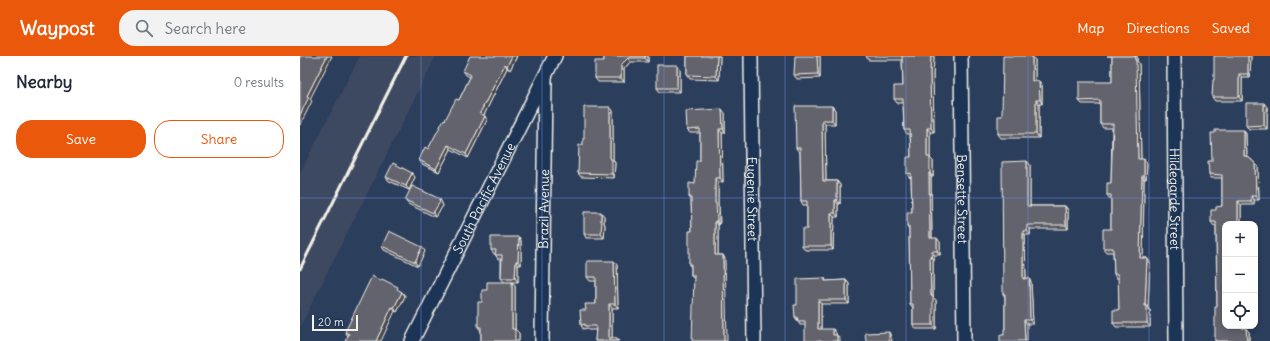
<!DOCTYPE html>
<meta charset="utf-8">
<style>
body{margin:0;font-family:Delius,sans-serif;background:#f2f2f3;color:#1f2937}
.controls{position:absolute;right:12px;bottom:12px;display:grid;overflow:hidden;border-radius:8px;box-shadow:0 2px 6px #0003}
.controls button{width:36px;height:36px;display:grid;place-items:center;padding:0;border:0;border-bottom:1px solid #e0e1e3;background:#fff;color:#1f2937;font:20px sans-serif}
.scale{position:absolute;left:12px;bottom:10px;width:46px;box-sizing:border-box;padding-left:4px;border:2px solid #f4f1e8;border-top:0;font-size:11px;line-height:14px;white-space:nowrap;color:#f4f1e8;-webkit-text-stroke:3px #1d3557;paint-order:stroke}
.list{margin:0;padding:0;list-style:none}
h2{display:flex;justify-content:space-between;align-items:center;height:52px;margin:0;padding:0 16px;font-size:17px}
h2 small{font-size:13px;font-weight:400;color:#747a83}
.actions{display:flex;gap:8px;padding:12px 16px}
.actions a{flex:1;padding:9px 0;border:1px solid #ea580c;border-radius:16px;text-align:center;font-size:14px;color:#ea580c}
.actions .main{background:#ea580c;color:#fff}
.icon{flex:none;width:22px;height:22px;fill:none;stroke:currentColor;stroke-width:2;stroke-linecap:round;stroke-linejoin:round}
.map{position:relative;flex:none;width:970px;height:285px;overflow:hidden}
header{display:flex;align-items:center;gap:24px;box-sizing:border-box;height:56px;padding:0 20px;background:#ea580c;color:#fff}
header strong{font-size:19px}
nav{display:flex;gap:22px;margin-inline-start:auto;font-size:14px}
.search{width:280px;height:36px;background:#f2f2f3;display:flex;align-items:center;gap:10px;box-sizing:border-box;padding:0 14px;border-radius:16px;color:#747a83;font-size:15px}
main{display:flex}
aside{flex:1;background:#fff}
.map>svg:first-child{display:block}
</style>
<header>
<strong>Waypost</strong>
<div class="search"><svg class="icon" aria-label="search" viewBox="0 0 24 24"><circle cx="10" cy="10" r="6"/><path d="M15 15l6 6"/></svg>Search here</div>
<nav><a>Map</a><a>Directions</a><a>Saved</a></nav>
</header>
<main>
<aside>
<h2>Nearby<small>0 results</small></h2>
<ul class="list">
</ul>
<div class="actions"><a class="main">Save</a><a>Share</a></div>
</aside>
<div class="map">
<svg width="970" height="285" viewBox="0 0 970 285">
<rect width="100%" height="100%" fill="#2b3e5c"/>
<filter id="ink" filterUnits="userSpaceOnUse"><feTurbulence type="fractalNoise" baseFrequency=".025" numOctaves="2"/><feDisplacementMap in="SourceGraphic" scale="8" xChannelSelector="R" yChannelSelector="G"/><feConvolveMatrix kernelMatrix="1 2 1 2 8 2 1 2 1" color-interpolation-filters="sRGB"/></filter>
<g filter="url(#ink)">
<polygon fill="#3c4961" points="60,0 136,0 0,271 0,117"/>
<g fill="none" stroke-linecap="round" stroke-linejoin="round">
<g stroke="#f4f1e8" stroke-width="16">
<g id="minor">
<path id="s1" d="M 451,0 L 454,285"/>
<path id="s2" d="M 661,0 L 664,285"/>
<path id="s3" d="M 874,0 L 876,285"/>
<path id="s4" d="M 112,285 L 255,0"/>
<path id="s5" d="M 242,285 L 245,23"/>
</g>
</g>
<use href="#minor" stroke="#1d3557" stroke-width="13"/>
<polyline stroke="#f4f1e8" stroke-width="3" points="0,213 106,0"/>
</g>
<g fill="#56565f" stroke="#f4f1e8">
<polygon points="217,0 210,14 207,12 184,59 187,64 168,102 151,93 139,116 122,108 119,104 128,93 145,64 159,44 170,21 166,19 163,15"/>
<polygon points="304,0 348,0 348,6 330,6 324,13 324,26 298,26 295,22 304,5"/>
<polygon points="387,0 420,0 419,24 390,23 387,19"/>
<polygon points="520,0 520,22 497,23 494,19"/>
<polygon points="566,0 634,0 633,20 634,76 630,76 630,102 633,105 633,121 631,121 632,182 640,186 640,199 634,199 634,204 633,204 633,241 636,244 636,273 616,273 613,269 613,252 610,248 609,174 607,171 612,156 611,121 610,122 607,118 611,101 610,78 607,78 604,74 603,47 597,47 594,43 603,30 602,4 568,4"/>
<polygon points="807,0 837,0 837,5 839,8 841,103 847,107 846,123 844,123 843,202 847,202 850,206 848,252 850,254 850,271 816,271 813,267 819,254 819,222 816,222 814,218 813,196 806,196 803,192 811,173 811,143 810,143 807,139 811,127 812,72 803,72 800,68 800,48 782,48 779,45 812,26 812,0"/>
<polygon points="951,0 950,22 942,22 942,45 915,45 912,41 914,24"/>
<polygon points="735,4 735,25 739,25 742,29 742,48 739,48 739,82 701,82 698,78 702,60"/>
<polygon points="380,13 380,36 360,36 357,32"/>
<polygon points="532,50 535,54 535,68 525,68 525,72 526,125 537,125 540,129 540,148 538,148 538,161 534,161 533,194 505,194 502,190 507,173 507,149 503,149 501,145 500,96 499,96 496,92"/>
<polygon points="310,51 313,55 313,104 315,107 314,122 281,121 278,117 284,82"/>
<polygon points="967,51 967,73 949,73 946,70"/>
<polygon points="425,57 425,77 422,77 423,126 418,126 418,149 419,151 420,166 419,169 418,169 418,199 423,199 425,203 393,222 391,219 391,211 389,209 392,175 391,144 389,141 395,128 400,105 400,77 390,77 387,74"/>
<polygon points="944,74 946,78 947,100 955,107 958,111 959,144 954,144 954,149 941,149 941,168 925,168 944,272 949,276 949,285 915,285 917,251 916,170 914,170 911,166 916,154 922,150 922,122 911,122 909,118 912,105"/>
<polygon points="727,105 730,109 730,150 765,150 768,154 768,173 730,173 730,179 725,179 726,222 731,226 733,268 727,268 704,279 705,273 705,241 703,238"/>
<polygon points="86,121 115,121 109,134 89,125"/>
<polygon points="105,144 142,147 142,148 143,150 135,161 108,148"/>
<polygon points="304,160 304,167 305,169 304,182 286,182 284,178"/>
<polygon points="219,181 221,185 221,209 218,209 218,226 212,226 215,230 215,273 219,277 219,285 181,285 181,275 178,271 182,246 187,234 204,226 201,222 201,203 198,203 195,198 194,198 191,194"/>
<polygon points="82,190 125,195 118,210 84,194"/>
<polygon points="317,209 318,252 312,252 312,282 317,282 319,285 295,285 296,274 288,274 287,272 283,273 281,269 286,254 296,248 296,225 290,225 287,221"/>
<polygon points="525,222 526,225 546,224 549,228 549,248 521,248 521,273 536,277 536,279 540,283 505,269 500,269 495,261 497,249"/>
<polygon points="101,235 102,236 105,240 97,256 95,255 48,280 45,276"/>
</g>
<g fill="#46464d" stroke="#f4f1e8">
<polygon points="27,0 32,0 10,43 12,45 0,69 0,59 7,40"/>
<polygon points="212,0 217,0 210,14 207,10"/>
<polygon points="345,0 348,0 348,6 345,2"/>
<polygon points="417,0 420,0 419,24 416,20"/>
<polygon points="517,0 520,0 520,22 518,18"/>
<polygon points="631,0 634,0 633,20 634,76 631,72 630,16"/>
<polygon points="732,0 735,4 735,29 732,25"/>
<polygon points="835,0 837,0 837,5 839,8 841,107 838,103"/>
<polygon points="948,0 951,0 950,22 948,18"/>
<polygon points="328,2 330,6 324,13 324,26 321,22 321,9"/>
<polygon points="205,8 207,12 183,61 180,57"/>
<polygon points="377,9 380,13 380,36 377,32"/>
<polygon points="939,18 942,22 942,45 939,41"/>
<polygon points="739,25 742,29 742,48 740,44"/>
<polygon points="736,44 739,48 739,82 736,78"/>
<polygon points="964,47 967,51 967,73 964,69"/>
<polygon points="532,50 535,54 535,68 532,64"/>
<polygon points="310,51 313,55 313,104 315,107 314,122 312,118 310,103"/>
<polygon points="422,53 425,57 425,77 423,73"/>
<polygon points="185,60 187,64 168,102 166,98"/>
<polygon points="522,64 525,68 526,129 523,125"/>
<polygon points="627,72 630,76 630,102 633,105 633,121 630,117 627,101"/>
<polygon points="419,73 422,77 423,126 420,122"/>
<polygon points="944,74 946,78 947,104 944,100"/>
<polygon points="148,89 151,93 139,116 136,113"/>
<polygon points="844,103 847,107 846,123 844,120"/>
<polygon points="727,105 730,109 730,154 727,150"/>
<polygon points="955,107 958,111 959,144 956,140"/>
<polygon points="112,117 115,121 109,134 106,130"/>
<polygon points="629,117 631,121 632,186 630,182"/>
<polygon points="842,120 844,123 843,206 840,202"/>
<polygon points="415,122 418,126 418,149 419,151 419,169 417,165 415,147"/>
<polygon points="537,125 540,129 540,148 537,144"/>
<polygon points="951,140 954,144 954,149 951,145"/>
<polygon points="140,143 142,147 142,148 143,150 135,161 133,157"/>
<polygon points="535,144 538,148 538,161 535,157"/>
<polygon points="938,145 941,149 941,168 938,168"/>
<polygon points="765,150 768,154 768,173 766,169"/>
<polygon points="301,156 304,160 304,167 305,169 304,182 301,178"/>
<polygon points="531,157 534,161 533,194 531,190"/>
<polygon points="415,165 418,169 418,203 415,199"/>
<polygon points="727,169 730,173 730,179 727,175"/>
<polygon points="723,175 725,179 726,227 723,223"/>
<polygon points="219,181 221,185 221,209 218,205"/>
<polygon points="637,182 640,186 640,199 637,195"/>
<polygon points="122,191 125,195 118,210 115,206"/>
<polygon points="632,195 634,199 634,204 631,200"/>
<polygon points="423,199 425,203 427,285 424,285"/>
<polygon points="630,200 633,204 633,241 636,244 636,273 633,269 631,240"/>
<polygon points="847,202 850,206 848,252 850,254 850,271 847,267 845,250"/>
<polygon points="216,205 218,209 218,226 215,222"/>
<polygon points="314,205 317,209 318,252 315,248"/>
<polygon points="729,222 731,226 733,268 730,264"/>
<polygon points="546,224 549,228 549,248 546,244"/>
<polygon points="212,226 215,230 215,273 219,277 219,285 215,285 212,273"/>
<polygon points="102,236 105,240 97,256 94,252"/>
<polygon points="518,244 521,248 521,277 518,273"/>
<polygon points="309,248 312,252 312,285 309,282"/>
<polygon points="92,251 95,255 81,285 76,285"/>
<polygon points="724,264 727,268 727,285 725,285"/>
<polygon points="946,272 949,276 949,285 947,285"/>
<polygon points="533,273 536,277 536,282 533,279"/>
<polygon points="589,276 591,280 592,285 589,285"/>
<polygon points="537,279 540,283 540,285 537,285"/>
</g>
<g fill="#64646e" stroke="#f4f1e8">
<polygon points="0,0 27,0 7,40 9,41 0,59"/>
<polygon points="170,0 212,0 207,10 205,8 180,57 185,60 166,98 148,89 136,113 119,104 125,91 128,93 144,63 145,64 156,43 159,44 171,19 163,15"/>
<polygon points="304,0 345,0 345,2 328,2 321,9 321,22 295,22 295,5 304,5"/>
<polygon points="387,0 417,0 416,20 387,19"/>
<polygon points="495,0 517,0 518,18 494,19"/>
<polygon points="602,0 631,0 630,16 631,72 627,72 627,101 630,101 630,117 629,117 630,182 637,182 637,195 632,195 631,200 630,200 631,240 633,240 633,269 613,269 613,248 610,248 609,171 607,171 607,156 612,156 611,117 607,118 607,101 611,101 610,74 604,74 603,43 594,43 594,30 603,30"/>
<polygon points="703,0 732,0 732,25 739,25 740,44 736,44 736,78 698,78 698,60 702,60"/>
<polygon points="812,0 835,0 835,4 836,4 838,103 844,103 844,120 842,120 840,202 847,202 845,250 847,250 847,267 813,267 813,254 819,254 818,218 814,218 813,192 803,192 803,173 811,173 811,139 807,139 807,127 811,127 813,68 800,68 800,44 779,45 779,26 812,26"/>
<polygon points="914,0 948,0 948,18 939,18 939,41 912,41 913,24 914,24"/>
<rect x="357" y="9" width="20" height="23"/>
<polygon points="946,47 964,47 964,69 946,70"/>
<polygon points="495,50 532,50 532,64 522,64 522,68 523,125 537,125 537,144 535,144 535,157 531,157 531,190 502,190 502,173 507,173 507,145 501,145 500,92 496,92"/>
<polygon points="284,51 310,51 310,103 312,103 312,118 278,117 279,89 283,89 283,82 284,82"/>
<polygon points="422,53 423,73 419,73 420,122 415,122 415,147 416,147 417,162 417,165 415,165 415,199 423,199 424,285 392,285 394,219 391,219 391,208 389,209 389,175 392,175 391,141 389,141 389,127 395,128 396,105 400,105 400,73 387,74 386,55"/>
<polygon points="915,74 944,74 944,100 947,100 955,107 956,140 951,140 951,145 938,145 938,168 925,168 925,270 942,270 942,272 946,272 947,285 915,285 915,251 917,251 916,166 911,166 911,154 916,154 916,151 922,150 922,119 909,118 908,105 912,105 911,77 915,77"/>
<polygon points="727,105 727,150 765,150 766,169 727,169 727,175 723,175 723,223 729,222 730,264 724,264 725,285 700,285 700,279 704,279 704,273 705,273 705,238 703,238 702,106"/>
<polygon points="93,107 112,117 106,130 86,121"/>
<polygon points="112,130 140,143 139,145 140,146 133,157 105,144"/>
<polygon points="284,156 301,156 301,165 302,165 301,178 284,178"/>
<polygon points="89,175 122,191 115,206 82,190"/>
<polygon points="191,181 219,181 218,205 216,205 215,222 201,222 202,199 195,199 196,194 191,194"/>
<polygon points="287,205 314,205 315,248 309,248 309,282 317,282 317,285 295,285 296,270 285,270 285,268 281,269 280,254 286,254 285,248 296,248 296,221 287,221"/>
<polygon points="72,220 81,225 82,223 98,231 97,233 102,236 94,252 92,251 76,285 45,285 49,278 45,276"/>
<polygon points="525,222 525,225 546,224 546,244 518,244 518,273 533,273 533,279 537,279 537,285 505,285 505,265 498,265 497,261 495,261 494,249 497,249 497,223"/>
<polygon points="187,226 212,226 212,273 215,273 215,285 181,285 181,271 178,271 178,246 182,246 182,234 187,234"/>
<polygon points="589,276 589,285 566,285 565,277"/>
</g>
</g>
<path fill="none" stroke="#6887de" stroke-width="1" stroke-opacity="0.55" d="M 121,0 L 121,285M 242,0 L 242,285M 364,0 L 364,285M 485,0 L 485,285M 606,0 L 606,285M 728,0 L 728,285M 849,0 L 849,285M 0,142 L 970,142"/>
<g text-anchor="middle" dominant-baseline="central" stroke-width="3.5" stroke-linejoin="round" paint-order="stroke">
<g font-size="13" fill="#f4f1e8" stroke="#1d3557">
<text stroke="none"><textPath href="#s4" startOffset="160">South Pacific Avenue</textPath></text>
<text stroke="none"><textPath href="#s1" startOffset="143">Eugenie Street</textPath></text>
<text stroke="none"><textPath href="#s2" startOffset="143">Bensette Street</textPath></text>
<text stroke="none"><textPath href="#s3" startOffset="143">Hildegarde Street</textPath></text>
<text stroke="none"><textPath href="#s5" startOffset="132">Brazil Avenue</textPath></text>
</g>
</g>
</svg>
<div class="controls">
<button>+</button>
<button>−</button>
<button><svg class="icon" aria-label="locate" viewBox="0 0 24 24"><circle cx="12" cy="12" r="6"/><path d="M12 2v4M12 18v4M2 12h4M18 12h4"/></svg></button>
</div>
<div class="scale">20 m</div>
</div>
</main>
